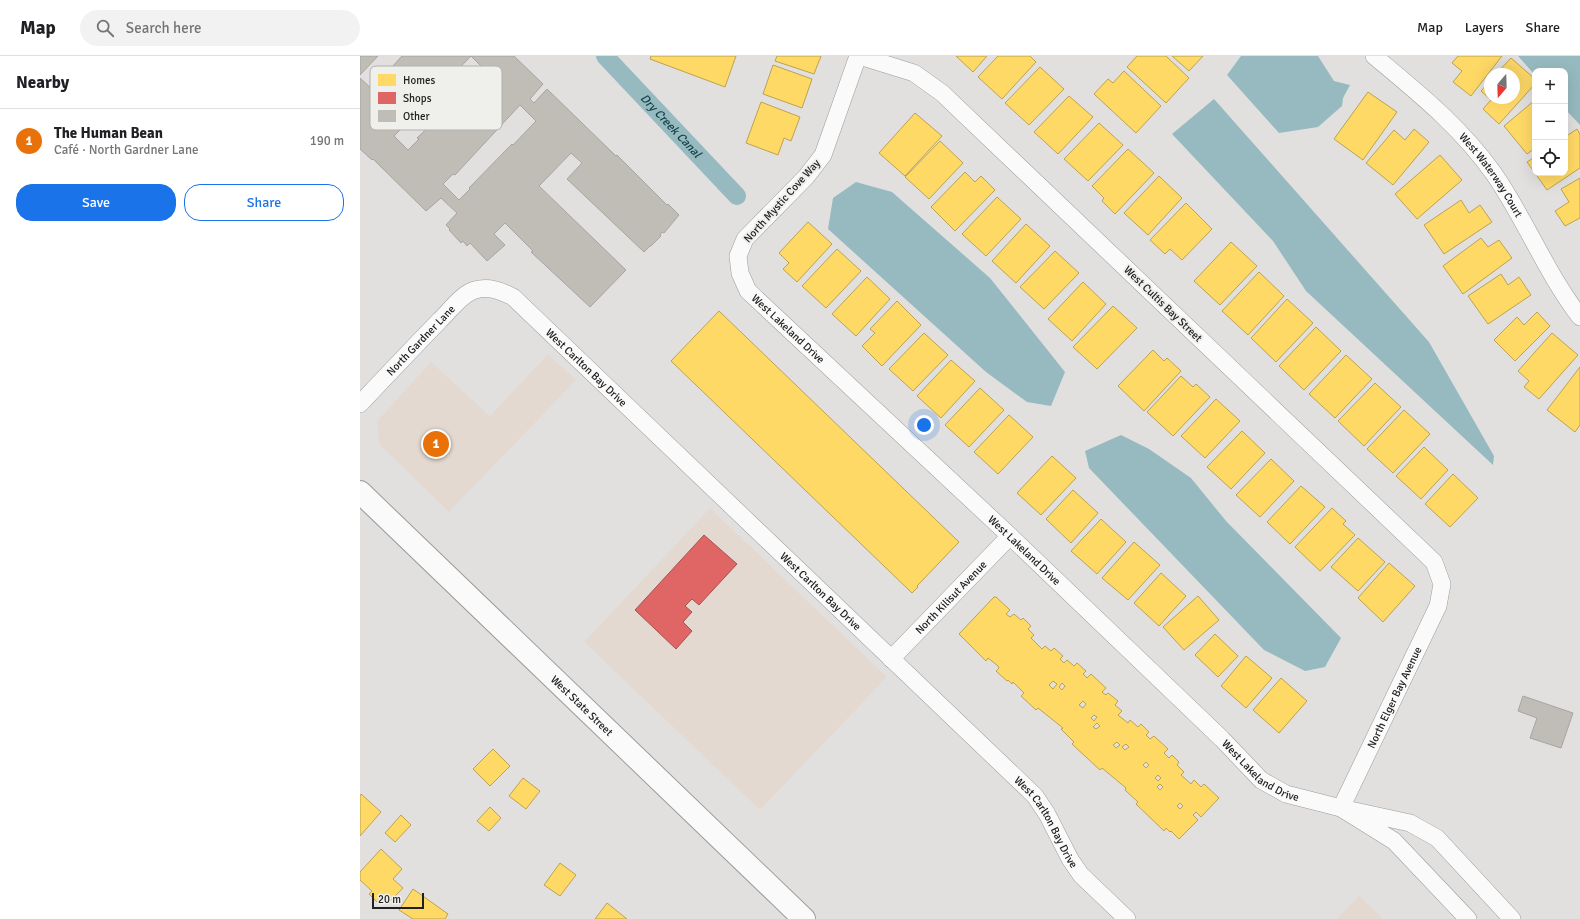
<!DOCTYPE html>
<meta charset="utf-8">
<style>
body{margin:0;font-family:Signika,sans-serif;background:#f2f2f2;color:#202124}
.controls{position:absolute;right:12px;top:12px;display:grid;overflow:hidden;border-radius:8px;box-shadow:0 4px 16px #0002}
.controls button{width:36px;height:36px;display:grid;place-items:center;padding:0;border:0;border-bottom:1px solid #e0e0e0;background:#fff;color:#202124;font:20px sans-serif}
.compass{position:absolute;left:1124px;top:12px;width:36px;height:36px;border-radius:50%;background:#fff;box-shadow:0 4px 16px #0002;rotate:199deg}
.scale{position:absolute;left:12px;bottom:10px;width:52px;box-sizing:border-box;padding-left:4px;border:2px solid #212120;border-top:0;font-size:11px;line-height:14px;white-space:nowrap;color:#212120;-webkit-text-stroke:3px #efefec;paint-order:stroke}
.you{position:absolute;left:564px;top:369px;width:14px;height:14px;margin:-10px;border:3px solid #fff;border-radius:50%;background:#1a73e8;box-shadow:0 0 0 6px #1a73e833}
.badge{display:grid;place-items:center;width:26px;height:26px;border-radius:50%;background:#1a73e8;color:#fff;font-size:13px;font-weight:700}
.pin{position:absolute;translate:-50% -50%;border:2px solid #fff;box-shadow:0 1px 4px #0006}
.list{margin:0;padding:0;list-style:none}
h2{display:flex;justify-content:space-between;align-items:center;height:52px;margin:0;padding:0 16px;font-size:17px}
h2 small{font-size:13px;font-weight:400;color:#757577}
.list li{display:grid;grid-template-columns:26px 1fr auto;gap:12px;align-items:center;box-sizing:border-box;height:64px;padding:0 16px;border-top:1px solid #e0e0e0}
.list b{display:block;font-size:15px;white-space:nowrap}
.list p{margin:0;font-size:13px;white-space:nowrap;color:#757577}
.list em{font-size:13px;font-style:normal;color:#757577}
.actions{display:flex;gap:8px;padding:12px 16px}
.actions a{flex:1;padding:9px 0;border:1px solid #1a73e8;border-radius:16px;text-align:center;font-size:14px;color:#1a73e8}
.actions .main{background:#1a73e8;color:#fff}
.icon{flex:none;width:22px;height:22px;fill:none;stroke:currentColor;stroke-width:2;stroke-linecap:round;stroke-linejoin:round}
.map{position:relative;flex:none;width:1220px;height:863px;overflow:hidden}
header{display:flex;align-items:center;gap:24px;box-sizing:border-box;height:56px;padding:0 20px;background:#fff;border-bottom:1px solid #e0e0e0}
header strong{font-size:19px}
nav{display:flex;gap:22px;margin-inline-start:auto;font-size:14px}
.search{width:280px;height:36px;background:#f2f2f2;display:flex;align-items:center;gap:10px;box-sizing:border-box;padding:0 14px;border-radius:22px;color:#757577;font-size:15px}
main{display:flex}
aside{flex:1;background:#fff}
.map>svg:first-child{display:block}
</style>
<header>
<strong>Map</strong>
<div class="search"><svg class="icon" aria-label="search" viewBox="0 0 24 24"><circle cx="10" cy="10" r="6"/><path d="M15 15l6 6"/></svg>Search here</div>
<nav><a>Map</a><a>Layers</a><a>Share</a></nav>
</header>
<main>
<aside>
<h2>Nearby<small></small></h2>
<ul class="list">
<li><span class="badge" style="background:#e8710a">1</span><div><b>The Human Bean</b><p>Café · North Gardner Lane</p></div><em>190 m</em></li>
</ul>
<div class="actions"><a class="main">Save</a><a>Share</a></div>
</aside>
<div class="map">
<svg width="1220" height="863" viewBox="0 0 1220 863">
<rect width="100%" height="100%" fill="#e1e0df"/>
<g fill="#e4d9d1">
<polygon points="188,298 216,324 89,456 19,388 17,365 71,306 130,360"/>
<polygon points="350,452 527,621 400,754 224,586"/>
<polygon points="999,840 1023,863 977,863"/>
</g>
<g fill="#96babf">
<polygon points="881,0 958,0 974,25 990,29 983,42 982,50 958,71 919,77 867,19"/>
<polygon points="1158,0 1220,0 1220,69 1205,53 1205,15 1175,15 1175,19"/>
<polygon points="854,43 1069,286 1134,400 1133,409 946,235 913,185 812,78"/>
<polygon points="496,126 532,136 630,222 705,316 691,350 667,346 626,316 468,173 473,142"/>
<polygon points="761,379 789,393 831,422 866,465 981,582 965,611 945,615 904,594 729,412 725,395"/>
</g>
<g fill="#ffd966" stroke="#bca251" fill-rule="evenodd">
<polygon points="291,0 376,0 365,31 290,3"/>
<polygon points="417,0 461,0 454,18 415,5"/>
<polygon points="596,0 627,0 613,16"/>
<polygon points="638,0 670,0 676,6 642,43 618,21"/>
<polygon points="777,0 806,0 829,22 806,47 767,11"/>
<polygon points="812,0 843,0 829,15"/>
<polygon points="1098,0 1142,0 1111,40 1093,26 1102,15 1092,7"/>
<polygon points="1151,2 1175,23 1175,28 1139,68 1123,53 1131,44 1121,35 1130,25 1130,42 1154,42 1154,18 1136,18"/>
<polygon points="413,9 452,23 442,52 403,38"/>
<polygon points="680,11 704,33 669,69 645,47"/>
<polygon points="764,15 801,50 776,77 734,38 748,23 753,27"/>
<polygon points="1008,36 1037,56 1003,104 974,83"/>
<polygon points="709,40 733,61 698,98 674,76"/>
<polygon points="1175,44 1175,92 1167,98 1144,70"/>
<polygon points="401,46 440,61 431,85 424,82 418,99 386,87"/>
<polygon points="555,57 582,80 545,120 519,97"/>
<polygon points="739,67 763,89 728,125 704,103"/>
<polygon points="1054,73 1069,86 1033,129 1006,107 1034,74 1045,84"/>
<polygon points="1217,73 1220,78 1220,112 1187,134 1175,117 1205,117 1205,81"/>
<polygon points="580,85 603,107 569,143 545,121"/>
<polygon points="768,93 794,117 755,158 742,145 744,142 732,130"/>
<polygon points="1080,99 1102,124 1057,163 1035,138"/>
<polygon points="1175,101 1175,117 1167,106"/>
<polygon points="605,116 615,126 621,120 635,134 595,175 571,151"/>
<polygon points="799,120 822,142 788,179 764,157"/>
<polygon points="1220,122 1220,162 1205,170 1195,155 1209,146 1201,133"/>
<polygon points="637,141 661,163 626,200 602,178"/>
<polygon points="1101,144 1109,157 1120,149 1132,166 1084,198 1064,169"/>
<polygon points="826,147 852,173 822,204 810,193 805,198 790,184"/>
<polygon points="448,166 472,188 437,226 423,213 429,207 419,197"/>
<polygon points="666,168 690,190 656,227 632,205"/>
<polygon points="1121,182 1128,191 1139,184 1152,202 1103,238 1083,210"/>
<polygon points="871,186 897,210 860,249 834,225"/>
<polygon points="477,193 501,215 466,252 442,230"/>
<polygon points="695,195 719,217 684,253 660,231"/>
<polygon points="899,216 924,240 888,279 862,255"/>
<polygon points="1141,218 1148,229 1159,221 1171,239 1128,268 1108,240"/>
<polygon points="507,221 530,243 496,280 472,258"/>
<polygon points="723,226 746,248 712,285 688,263"/>
<polygon points="927,243 953,267 916,306 891,282"/>
<polygon points="537,245 561,269 522,310 502,290 515,277 510,273"/>
<polygon points="753,250 777,272 737,313 713,291"/>
<polygon points="359,255 599,486 557,530 558,531 552,537 311,305"/>
<polygon points="1177,256 1190,270 1155,305 1134,284 1157,261 1164,269"/>
<polygon points="956,271 981,295 944,334 919,310"/>
<polygon points="564,277 588,299 553,335 529,313"/>
<polygon points="1192,277 1218,299 1179,343 1164,331 1169,325 1158,315"/>
<polygon points="793,294 804,305 807,302 821,315 784,355 758,330"/>
<polygon points="986,299 1012,323 975,362 949,338"/>
<polygon points="591,304 615,325 581,362 557,340"/>
<polygon points="1220,311 1220,369 1215,376 1187,354"/>
<polygon points="821,320 833,331 836,328 850,341 813,380 787,356"/>
<polygon points="1015,327 1041,351 1004,390 978,365"/>
<polygon points="620,332 644,354 609,391 585,369"/>
<polygon points="856,343 880,365 845,402 821,380"/>
<polygon points="1044,354 1070,378 1033,417 1007,393"/>
<polygon points="649,359 673,381 638,418 614,396"/>
<polygon points="882,375 905,397 871,433 847,411"/>
<polygon points="1064,391 1088,414 1061,443 1036,420"/>
<polygon points="692,400 716,422 681,459 657,437"/>
<polygon points="911,403 934,425 900,461 876,439"/>
<polygon points="1093,418 1118,442 1090,471 1065,448"/>
<polygon points="941,430 965,451 930,488 907,466"/>
<polygon points="713,434 738,457 711,487 686,463"/>
<polygon points="972,452 986,465 983,468 995,479 960,515 935,491"/>
<polygon points="741,463 766,486 737,518 711,495"/>
<polygon points="998,482 1025,506 998,535 971,511"/>
<polygon points="774,486 800,509 768,544 742,522"/>
<polygon points="1029,507 1055,530 1023,566 998,542"/>
<polygon points="801,517 826,540 799,570 774,547"/>
<polygon points="838,540 859,564 824,594 803,571"/>
<path d="M 634,541 L 636,541 L 650,554 L 646,558 L 650,561 L 654,558 L 661,564 L 663,562 L 671,570 L 668,573 L 674,579 L 671,582 L 682,593 L 685,590 L 691,595 L 694,592 L 703,600 L 700,603 L 704,607 L 707,604 L 714,610 L 717,607 L 726,615 L 723,618 L 727,622 L 731,618 L 746,632 L 742,636 L 746,639 L 748,637 L 758,645 L 755,649 L 762,655 L 758,659 L 768,667 L 770,664 L 778,671 L 781,668 L 789,676 L 786,679 L 790,683 L 794,680 L 808,693 L 804,697 L 809,702 L 812,699 L 819,706 L 817,709 L 824,716 L 821,719 L 831,728 L 834,724 L 841,731 L 844,728 L 859,742 L 841,761 L 836,756 L 833,759 L 838,764 L 819,783 L 811,775 L 810,776 L 806,772 L 804,775 L 776,748 L 778,746 L 765,734 L 766,732 L 742,712 L 740,714 L 712,688 L 714,686 L 701,673 L 703,672 L 678,652 L 676,654 L 661,640 L 664,637 L 653,626 L 652,628 L 648,624 L 647,625 L 636,615 L 639,612 L 638,610 L 628,602 L 626,605 L 599,578 ZM 693,625 L 697,628 L 693,633 L 689,629 ZM 702,627 L 705,630 L 702,634 L 699,631 ZM 723,645 L 726,648 L 723,652 L 719,649 ZM 734,659 L 737,661 L 734,665 L 731,662 ZM 737,667 L 740,670 L 736,673 L 733,671 ZM 757,686 L 760,689 L 756,692 L 753,689 ZM 766,688 L 769,691 L 765,694 L 762,691 ZM 786,706 L 789,709 L 786,712 L 783,709 ZM 798,719 L 801,722 L 798,725 L 795,722 ZM 800,728 L 803,731 L 800,734 L 797,731 ZM 820,747 L 823,750 L 820,753 L 817,750 Z"/>
<polygon points="855,578 878,600 858,621 835,599"/>
<polygon points="886,600 912,622 886,652 861,630"/>
<polygon points="921,622 947,645 919,677 893,654"/>
<polygon points="133,693 150,710 130,730 113,713"/>
<polygon points="163,722 180,735 166,753 149,740"/>
<polygon points="1,738 21,756 0,780 0,740"/>
<polygon points="130,751 141,762 129,775 117,765"/>
<polygon points="41,759 51,769 35,786 25,777"/>
<polygon points="21,793 42,813 33,823 43,832 27,848 20,842 17,846 9,838 12,835 0,824 0,816"/>
<polygon points="200,807 216,819 200,840 184,829"/>
<polygon points="53,833 88,858 85,863 53,863 39,854"/>
<polygon points="247,847 267,863 235,863"/>
</g>
<polygon fill="#e06666" stroke="#a75151" points="344,479 377,508 339,549 332,543 325,550 332,556 323,566 332,575 316,593 275,554"/>
<g fill="none" stroke-linecap="round" stroke-linejoin="round">
<path stroke="#96babf" stroke-width="18" id="s1" d="M 245,0 L 377,140"/>
</g>
<g fill="#bfbdb5" stroke="#a5a5a4" fill-rule="evenodd">
<polygon points="0,0 18,0 0,19"/>
<path d="M 42,0 L 154,0 L 183,28 L 170,43 L 174,47 L 187,33 L 256,100 L 257,99 L 307,149 L 308,148 L 319,159 L 304,177 L 302,176 L 300,179 L 301,180 L 291,190 L 290,190 L 284,196 L 207,123 L 222,107 L 211,97 L 179,130 L 266,214 L 230,251 L 171,196 L 173,195 L 145,167 L 134,178 L 145,189 L 127,205 L 110,187 L 107,190 L 103,185 L 101,187 L 89,174 L 90,173 L 86,169 L 97,157 L 81,142 L 66,155 L 13,103 L 12,104 L 0,93 L 0,22 L 12,33 ZM 111,0 L 125,14 L 80,58 L 81,59 L 57,82 L 59,83 L 48,94 L 34,80 L 88,26 L 87,25 ZM 160,49 L 176,65 L 153,89 L 152,88 L 109,132 L 110,133 L 99,144 L 83,128 L 93,118 L 95,119 Z"/>
<polygon points="1163,640 1213,657 1201,692 1170,682 1177,662 1158,655"/>
</g>
<g fill="none" stroke-linecap="round" stroke-linejoin="round">
<g stroke="#9c9c9b" stroke-width="18">
<g id="minor">
<path id="s2" d="M 498,0 L 463,99 L 446,121 L 385,183 L 378,200 L 380,217 L 388,235 L 650,480 L 862,683 L 901,724 L 926,738 L 981,752 L 1078,550 L 1082,528 L 1074,506 L 582,37 L 554,17 L 499,0"/>
<path id="s3" d="M 1014,0 C 1057,36 1101,71 1134,118 C 1166,164 1186,217 1220,261"/>
<path id="s4" d="M 0,348 C 26,320 53,292 80,264 C 90,255 101,238 115,234 C 129,230 141,235 153,241 L 675,740 L 687,758 L 710,803 L 721,819 L 767,863"/>
<path id="s5" d="M 531,603 L 650,480"/>
<polyline points="1108,863 1034,785 981,752 1050,767 1077,782 1152,863"/>
</g>
</g>
<g stroke="#9c9c9b" stroke-width="24">
<g id="primary">
<path id="s6" d="M 0,436 L 444,863"/>
</g>
</g>
<use href="#minor" stroke="#fafafa" stroke-width="17"/>
<use href="#primary" stroke="#fafafa" stroke-width="22"/>
</g>
<g text-anchor="middle" dominant-baseline="central" stroke-width="4" stroke-linejoin="round" paint-order="stroke">
<g font-size="11" fill="#212120" stroke="#efefec">
<text stroke="none"><textPath href="#s3" startOffset="168">West Waterway Court</textPath></text>
<text transform="translate(422 145) rotate(-48)">North Mystic Cove Way</text>
<text transform="translate(803 248) rotate(44)">West Cultis Bay Street</text>
<text stroke="none"><textPath href="#s2" startOffset="330">West Lakeland Drive</textPath></text>
<text stroke="none"><textPath href="#s4" startOffset="88">North Gardner Lane</textPath></text>
<text stroke="none"><textPath href="#s4" startOffset="304">West Carlton Bay Drive</textPath></text>
<text stroke="none"><textPath href="#s2" startOffset="654">West Lakeland Drive</textPath></text>
<text stroke="none"><textPath href="#s4" startOffset="628">West Carlton Bay Drive</textPath></text>
<text stroke="none"><textPath href="#s5" startOffset="86">North Kilisut Avenue</textPath></text>
<text stroke="none"><textPath href="#s2" startOffset="1192">North Elger Bay Avenue</textPath></text>
<text stroke="none"><textPath href="#s6" startOffset="308">West State Street</textPath></text>
<text stroke="none"><textPath href="#s2" startOffset="978">West Lakeland Drive</textPath></text>
<text stroke="none"><textPath href="#s4" startOffset="952">West Carlton Bay Drive</textPath></text>
</g>
<g font-size="12" font-style="italic" fill="#0e3f46" stroke="#efefec">
<text stroke="none"><textPath href="#s1" startOffset="96">Dry Creek Canal</textPath></text>
</g>
</g>
<rect x="10" y="10" width="132" height="64" rx="6" fill="#efefec" stroke="#b1b1af" stroke-width="1"/>
<rect x="18" y="18" width="18" height="12" fill="#ffd966"/>
<rect x="18" y="36" width="18" height="12" fill="#e06666"/>
<rect x="18" y="54" width="18" height="12" fill="#bfbdb5"/>
<g font-size="11" fill="#212120">
<text x="43" y="28">Homes</text>
<text x="43" y="46">Shops</text>
<text x="43" y="64">Other</text>
</g>
</svg>
<div class="controls">
<button>+</button>
<button>−</button>
<button><svg class="icon" aria-label="locate" viewBox="0 0 24 24"><circle cx="12" cy="12" r="6"/><path d="M12 2v4M12 18v4M2 12h4M18 12h4"/></svg></button>
</div>
<svg class="compass" viewBox="-18 -18 36 36"><path d="M0-13l5 13h-10z" fill="#e53935"/><path d="M0 13l5-13h-10z" fill="#757577"/></svg>
<div class="scale">20 m</div>
<div class="you"></div>
<div class="pin badge" style="left:76px;top:388px;background:#e8710a">1</div>
</div>
</main>
